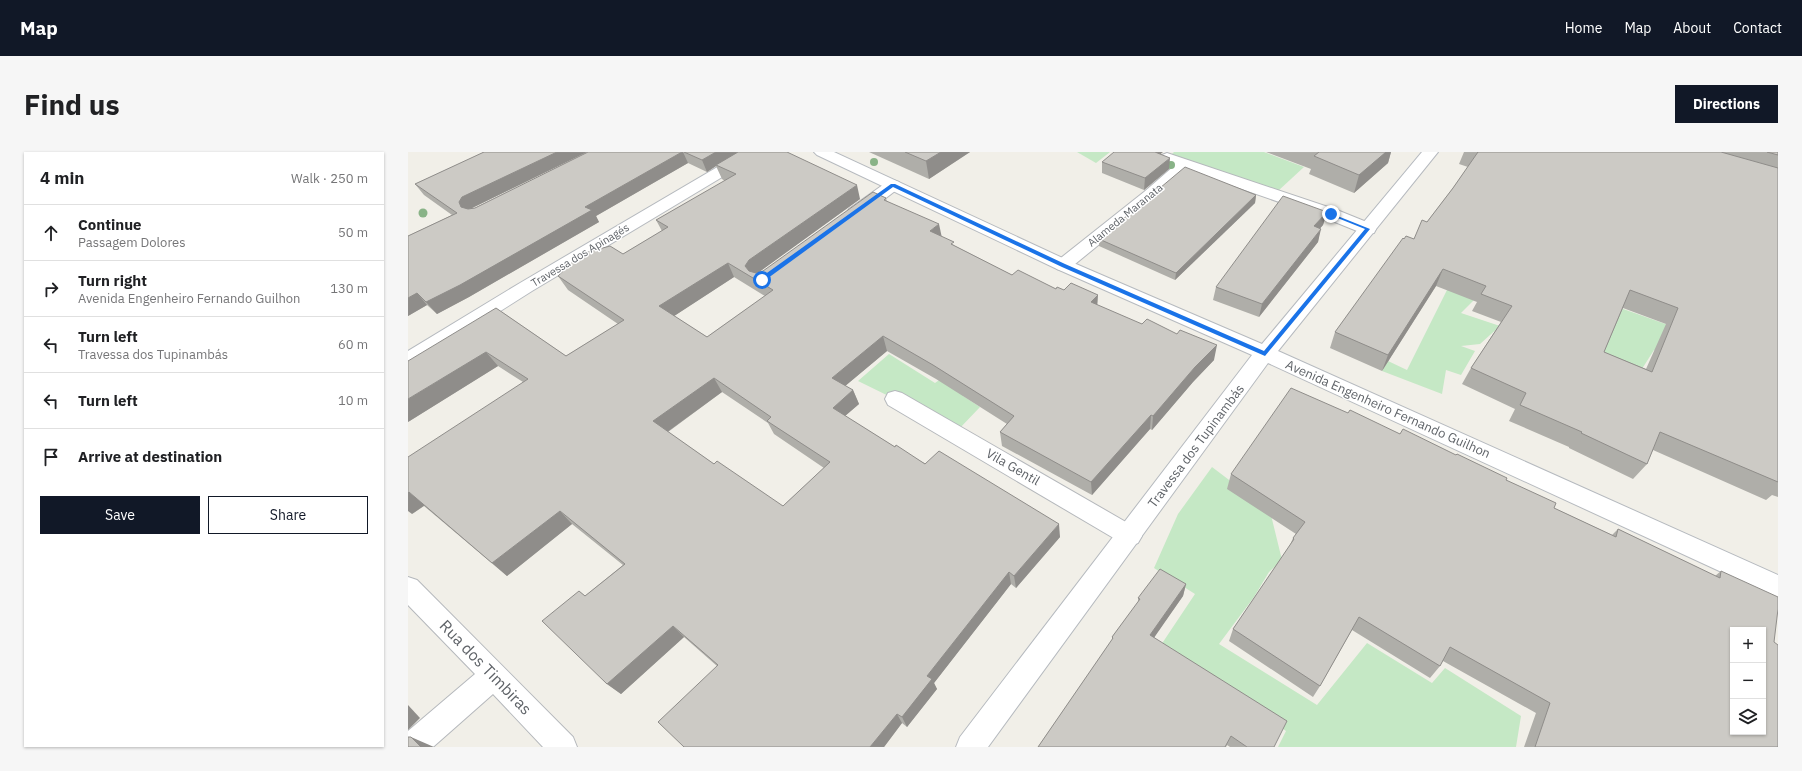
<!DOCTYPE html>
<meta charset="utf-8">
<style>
body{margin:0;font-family:"IBM Plex Sans",sans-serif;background:#f6f6f6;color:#202124}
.controls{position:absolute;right:12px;bottom:12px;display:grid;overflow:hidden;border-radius:0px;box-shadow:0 1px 3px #0004}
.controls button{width:36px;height:36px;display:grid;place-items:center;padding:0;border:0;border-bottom:1px solid #e0e0e0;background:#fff;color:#202124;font:20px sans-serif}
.stop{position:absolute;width:12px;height:12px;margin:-9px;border:3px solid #1a73e8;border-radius:50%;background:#fff}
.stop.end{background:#1a73e8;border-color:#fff;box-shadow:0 1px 4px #0008}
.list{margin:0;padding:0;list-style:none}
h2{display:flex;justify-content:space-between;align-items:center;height:52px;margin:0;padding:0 16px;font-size:17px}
h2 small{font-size:13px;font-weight:400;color:#757577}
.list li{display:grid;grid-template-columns:26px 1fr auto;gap:12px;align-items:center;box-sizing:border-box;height:56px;padding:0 16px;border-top:1px solid #e0e0e0}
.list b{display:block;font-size:15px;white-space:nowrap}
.list p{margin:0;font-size:13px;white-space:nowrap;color:#757577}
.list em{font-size:13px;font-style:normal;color:#757577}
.actions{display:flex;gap:8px;padding:12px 16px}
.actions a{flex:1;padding:9px 0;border:1px solid #111827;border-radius:0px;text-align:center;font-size:14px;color:#111827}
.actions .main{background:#111827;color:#fff}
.icon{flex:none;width:22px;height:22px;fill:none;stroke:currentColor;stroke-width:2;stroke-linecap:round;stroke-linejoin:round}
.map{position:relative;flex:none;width:1370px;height:595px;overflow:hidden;border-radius:0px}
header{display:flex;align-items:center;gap:24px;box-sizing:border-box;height:56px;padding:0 20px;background:#111827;color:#fff}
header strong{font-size:19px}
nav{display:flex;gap:22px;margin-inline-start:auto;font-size:14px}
.intro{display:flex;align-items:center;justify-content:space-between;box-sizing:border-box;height:96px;padding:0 24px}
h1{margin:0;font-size:28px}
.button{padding:10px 18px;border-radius:0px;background:#111827;color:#fff;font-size:14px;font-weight:700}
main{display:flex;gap:24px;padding:0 24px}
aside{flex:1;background:#fff;border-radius:0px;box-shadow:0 1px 3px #0004}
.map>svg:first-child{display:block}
</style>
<header>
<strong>Map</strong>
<nav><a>Home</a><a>Map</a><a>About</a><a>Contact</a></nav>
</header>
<div class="intro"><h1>Find us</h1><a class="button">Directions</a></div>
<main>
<aside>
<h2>4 min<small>Walk · 250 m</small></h2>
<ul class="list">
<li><svg class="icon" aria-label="ahead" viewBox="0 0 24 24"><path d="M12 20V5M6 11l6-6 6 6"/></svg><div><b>Continue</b><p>Passagem Dolores</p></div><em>50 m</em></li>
<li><svg class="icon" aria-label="right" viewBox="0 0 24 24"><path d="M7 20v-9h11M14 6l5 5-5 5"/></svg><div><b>Turn right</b><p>Avenida Engenheiro Fernando Guilhon</p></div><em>130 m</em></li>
<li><svg class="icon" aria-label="left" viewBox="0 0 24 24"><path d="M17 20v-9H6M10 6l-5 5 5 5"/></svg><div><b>Turn left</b><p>Travessa dos Tupinambás</p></div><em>60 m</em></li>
<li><svg class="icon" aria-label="left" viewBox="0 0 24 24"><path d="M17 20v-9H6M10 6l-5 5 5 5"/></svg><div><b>Turn left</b></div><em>10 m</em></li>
<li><svg class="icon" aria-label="arrive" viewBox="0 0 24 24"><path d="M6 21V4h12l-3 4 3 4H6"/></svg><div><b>Arrive at destination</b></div></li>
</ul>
<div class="actions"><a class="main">Save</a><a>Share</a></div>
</aside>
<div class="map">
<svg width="1370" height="595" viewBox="0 0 1370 595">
<rect width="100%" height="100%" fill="#f1efe8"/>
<g fill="#c5e8c5">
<polygon points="669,0 702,0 688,11"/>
<polygon points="766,0 856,0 896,15 870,39 762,4"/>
<polygon points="1142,131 1280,180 1268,205 1246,198 1225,231 1189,214"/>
<polygon points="1042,132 1070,144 1053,161 1092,174 1072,192 1053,194 1067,199 1053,223 1038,218 1034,242 974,219 980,209 999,218"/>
<polygon points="481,202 527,231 553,213 555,244 572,255 550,278 450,229"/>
<polygon points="804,315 862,359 874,408 861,420 846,445 811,492 909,553 959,491 1024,531 1037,516 1113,564 1108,595 870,595 878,579 753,493 787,442 746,416 770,362"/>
</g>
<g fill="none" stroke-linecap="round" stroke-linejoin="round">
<g stroke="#b5b8bc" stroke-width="2">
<g id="street">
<polygon points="759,1 929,58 966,73 968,77 966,81 960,82 954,81 917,66 779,18 748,46 661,117 655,119 649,117 646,113 649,109 736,40 766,14 754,9 751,6 754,3"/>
<polygon points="485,28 491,30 493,33 491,36 453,65 447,66 441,65 439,61 441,57 479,30"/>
<polygon points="487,239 494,241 730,377 734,384 730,391 722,394 714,391 480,253 477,247 480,241"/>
<polygon points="0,425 9,428 165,585 169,595 135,595 85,542 25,595 0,595 0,579 67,522 0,453"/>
</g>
</g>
<g stroke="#b6babf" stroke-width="2">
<g id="secondary">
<polygon points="335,0 354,0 351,3 124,139 7,213 0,215 0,199 112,131"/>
<polygon points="406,0 426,0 661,109 854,192 1014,0 1030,0 870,199 1370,423 1370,446 860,211 580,595 548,595 552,585 844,203 649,117 409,3"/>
</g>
</g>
<use href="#street" fill="#fff" fill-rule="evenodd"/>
<use href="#secondary" fill="#fff" fill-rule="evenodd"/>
</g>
<g fill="#89b387">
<circle cx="466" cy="10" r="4"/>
<circle cx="763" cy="13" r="4"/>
<circle cx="15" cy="61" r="4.5"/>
</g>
<g fill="#afaea9" fill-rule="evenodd">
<path d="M 74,0 L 179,0 L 62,57 L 67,56 L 180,0 L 379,0 L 452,47 L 351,120 L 355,119 L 478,46 L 479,50 L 533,84 L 547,94 L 604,123 L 648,137 L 689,153 L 806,208 L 785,230 L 744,278 L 742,277 L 684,343 L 594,294 L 592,280 L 599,272 L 528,227 L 479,199 L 437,234 L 445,238 L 451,252 L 437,264 L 487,295 L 652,385 L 608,436 L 603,432 L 526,531 L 529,537 L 499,575 L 494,571 L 476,595 L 276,595 L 309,514 L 276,485 L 213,542 L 199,532 L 171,439 L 177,444 L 215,413 L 164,372 L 99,424 L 16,354 L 4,362 L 115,230 L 90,214 L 0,270 L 88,156 L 158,204 L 210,172 L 160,138 L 150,124 L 215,102 L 254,79 L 248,68 L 317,29 L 314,27 L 308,14 L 299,20 L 280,11 L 188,64 L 191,70 L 61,145 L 29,162 L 19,153 L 0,164 L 0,84 L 44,63 L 16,43 L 7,32 L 75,1 ZM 326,125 L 357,144 L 299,185 L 266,164 ZM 314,240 L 360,271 L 366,282 L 416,316 L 375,354 L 306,312 L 260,280 Z"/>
<polygon points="461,0 562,0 521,27"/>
<polygon points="858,0 983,0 980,11 946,41 901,22 903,17"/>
<path d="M 1056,0 L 1370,0 L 1370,345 L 1364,343 L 1358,348 L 1245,298 L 1239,312 L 1225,327 L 1161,296 L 1161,295 L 1101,269 L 1107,257 L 1054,232 L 1063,216 L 1093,170 L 1064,159 L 1069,150 L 1028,134 L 974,219 L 922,196 L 927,180 L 996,87 L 1006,87 L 1045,36 L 1060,15 L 1051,12 ZM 1215,156 L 1258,172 L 1238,217 L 1196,200 Z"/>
<polygon points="753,2 761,17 736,38 694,21 694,10"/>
<polygon points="848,43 847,51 767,128 691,94 691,87"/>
<polygon points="919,60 915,73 912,76 910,90 851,165 805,148 808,135"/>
<polygon points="940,261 992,282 1098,328 1146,356 1204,383 1210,377 1307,424 1313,419 1366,490 1370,595 1116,595 1128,561 1035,509 1032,514 1022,526 944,478 912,534 905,545 821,489 825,477 882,393 885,386 888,382 819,337 823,322"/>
<polygon points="778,432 775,444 746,485 866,595 822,595 819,593 818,595 630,595 704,488 704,485 730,451 730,446"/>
</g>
<g fill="#8f8d8a">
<polygon points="149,0 179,0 62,57 60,61 53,55 51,50 54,45"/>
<polygon points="274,0 275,0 280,11 188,64 191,70 61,145 29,162 18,150 177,55"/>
<polygon points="308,0 332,0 308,13 308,14 299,20 294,8"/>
<polygon points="533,0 562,0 521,27 518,9"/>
<polygon points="744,0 755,0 743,10"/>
<polygon points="976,0 983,0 980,11 946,41 951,23"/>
<polygon points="762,6 761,17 736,38 737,26"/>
<polygon points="449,33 452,47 347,123 345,126 337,114 341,108"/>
<polygon points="848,43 847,51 767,128 768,121"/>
<polygon points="919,60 915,73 903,87 906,74"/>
<polygon points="531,72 534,86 522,79"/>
<polygon points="913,77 910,90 851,165 854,152"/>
<polygon points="320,111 326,125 260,168 251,154"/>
<polygon points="1035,117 1028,134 974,219 980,203"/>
<polygon points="9,141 19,153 0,164 0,146"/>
<polygon points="690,143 689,158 683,150"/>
<polygon points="475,184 479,199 430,240 424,226"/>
<polygon points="809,193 806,208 785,230 744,278 745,264 787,215"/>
<polygon points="78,200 90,214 0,270 0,247"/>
<polygon points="306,226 314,240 255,283 245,269"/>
<polygon points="445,238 451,252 430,270 425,256"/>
<polygon points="743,263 742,277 684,343 683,330"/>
<polygon points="1,340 17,353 4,362 0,359 0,341"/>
<polygon points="152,359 164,372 99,424 84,411"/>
<polygon points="651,372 652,385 608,436 606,424"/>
<polygon points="601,420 603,432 526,531 529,537 499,575 494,565 519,524"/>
<polygon points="778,432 775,444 741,493 742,483"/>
<polygon points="265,474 276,485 213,542 199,532"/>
<polygon points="0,553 12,566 0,578"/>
<polygon points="489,562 494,571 476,595 462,595"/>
<polygon points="3,585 26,595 13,595"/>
</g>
<g fill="#cccac5" stroke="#8f8d8a" fill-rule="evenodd">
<polygon points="76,0 149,0 54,45 51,50 53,55 60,57 67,56 180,0 274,0 177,55 184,58 52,133 18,150 9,141 0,146 0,84 49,61 7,32"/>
<polygon points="276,0 308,0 294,8"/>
<path d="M 330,0 L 379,0 L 449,33 L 341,108 L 337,114 L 341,119 L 348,121 L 355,119 L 465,40 L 478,46 L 476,48 L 531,72 L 522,79 L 546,90 L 543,92 L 604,123 L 610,118 L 648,137 L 649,135 L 656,138 L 663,131 L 690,143 L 683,150 L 734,172 L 739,167 L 769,182 L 772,178 L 809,193 L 787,215 L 745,264 L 743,263 L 683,330 L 592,280 L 606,264 L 525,213 L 475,184 L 424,226 L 445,238 L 425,256 L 487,295 L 488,293 L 517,312 L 531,299 L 651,372 L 606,424 L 601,420 L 519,524 L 524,527 L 494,565 L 489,562 L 462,595 L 276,595 L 250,570 L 310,513 L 265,474 L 199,532 L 134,469 L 171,439 L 177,444 L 217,412 L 152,359 L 84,411 L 1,340 L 0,341 L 0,305 L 120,227 L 78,200 L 0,247 L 0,209 L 88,156 L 158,204 L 216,168 L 150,124 L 173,102 L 202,94 L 215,102 L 260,75 L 248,68 L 328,22 L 308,13 ZM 320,111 L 365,138 L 299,185 L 251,154 ZM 306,226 L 363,265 L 359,269 L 422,310 L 375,354 L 309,309 L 306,312 L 245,269 Z"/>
<polygon points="497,0 533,0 518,9"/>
<polygon points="706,0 747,0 762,6 737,26 694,10"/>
<polygon points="911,0 978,0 951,23 906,4"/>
<path d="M 1069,0 L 1313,0 L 1370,16 L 1370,330 L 1252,280 L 1239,312 L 1173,281 L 1174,280 L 1112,253 L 1118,241 L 1063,216 L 1104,154 L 1073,142 L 1078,134 L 1035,117 L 980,203 L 927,180 L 995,86 L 996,87 L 998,84 L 1006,87 L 1014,68 L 1019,70 L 1045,36 L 1070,0 ZM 1222,138 L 1270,156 L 1244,220 L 1196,200 Z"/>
<polygon points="1359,0 1370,0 1370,3"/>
<polygon points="777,15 848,43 768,121 691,87"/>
<polygon points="875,44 919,60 906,74 913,77 854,152 808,135"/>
<path d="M 883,236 L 940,261 L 942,258 L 992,282 L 995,277 L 1048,303 L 1049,302 L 1099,326 L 1098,328 L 1148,351 L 1146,356 L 1208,385 L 1210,377 L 1312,426 L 1313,419 L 1370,445 L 1370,457 L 1366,490 L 1370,493 L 1370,595 L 1127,595 L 1142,551 L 1042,495 L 1032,514 L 951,465 L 912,534 L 825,477 L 886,387 L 885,386 L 897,370 L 823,322 ZM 1325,478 L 1355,478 L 1355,580 L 1325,580 Z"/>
<polygon points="752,417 778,432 742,483 879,569 866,595 839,595 823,584 817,595 630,595 705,486 704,485 732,447 730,446"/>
<polygon points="0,585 3,585 13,595 0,595"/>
</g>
<polygon fill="#1a73e8" points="483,32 487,32 657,112 856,199 957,77 922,63 922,61 962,77 857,204 654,115 485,35 356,129 352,129 352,126"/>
<g text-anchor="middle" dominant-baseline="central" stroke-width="3" stroke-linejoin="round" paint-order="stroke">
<g font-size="11" fill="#5f6368" stroke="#fff">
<text transform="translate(717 63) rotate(-39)">Alameda Maranata</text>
<text transform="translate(172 103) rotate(-31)">Travessa dos Apinagés</text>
</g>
<g font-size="13" fill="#5f6368" stroke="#fff">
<text transform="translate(980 257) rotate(24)">Avenida Engenheiro Fernando Guilhon</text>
<text transform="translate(788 294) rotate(-53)">Travessa dos Tupinambás</text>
<text transform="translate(605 315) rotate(30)">Vila Gentil</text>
</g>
<g font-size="16" fill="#5f6368" stroke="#fff">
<text transform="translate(78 515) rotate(46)">Rua dos Timbiras</text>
</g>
</g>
</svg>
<div class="controls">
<button>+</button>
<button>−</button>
<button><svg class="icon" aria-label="layers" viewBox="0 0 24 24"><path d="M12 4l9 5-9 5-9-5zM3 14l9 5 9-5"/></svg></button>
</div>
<div class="stop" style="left:354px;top:128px"></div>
<div class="stop end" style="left:923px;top:62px"></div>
</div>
</main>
